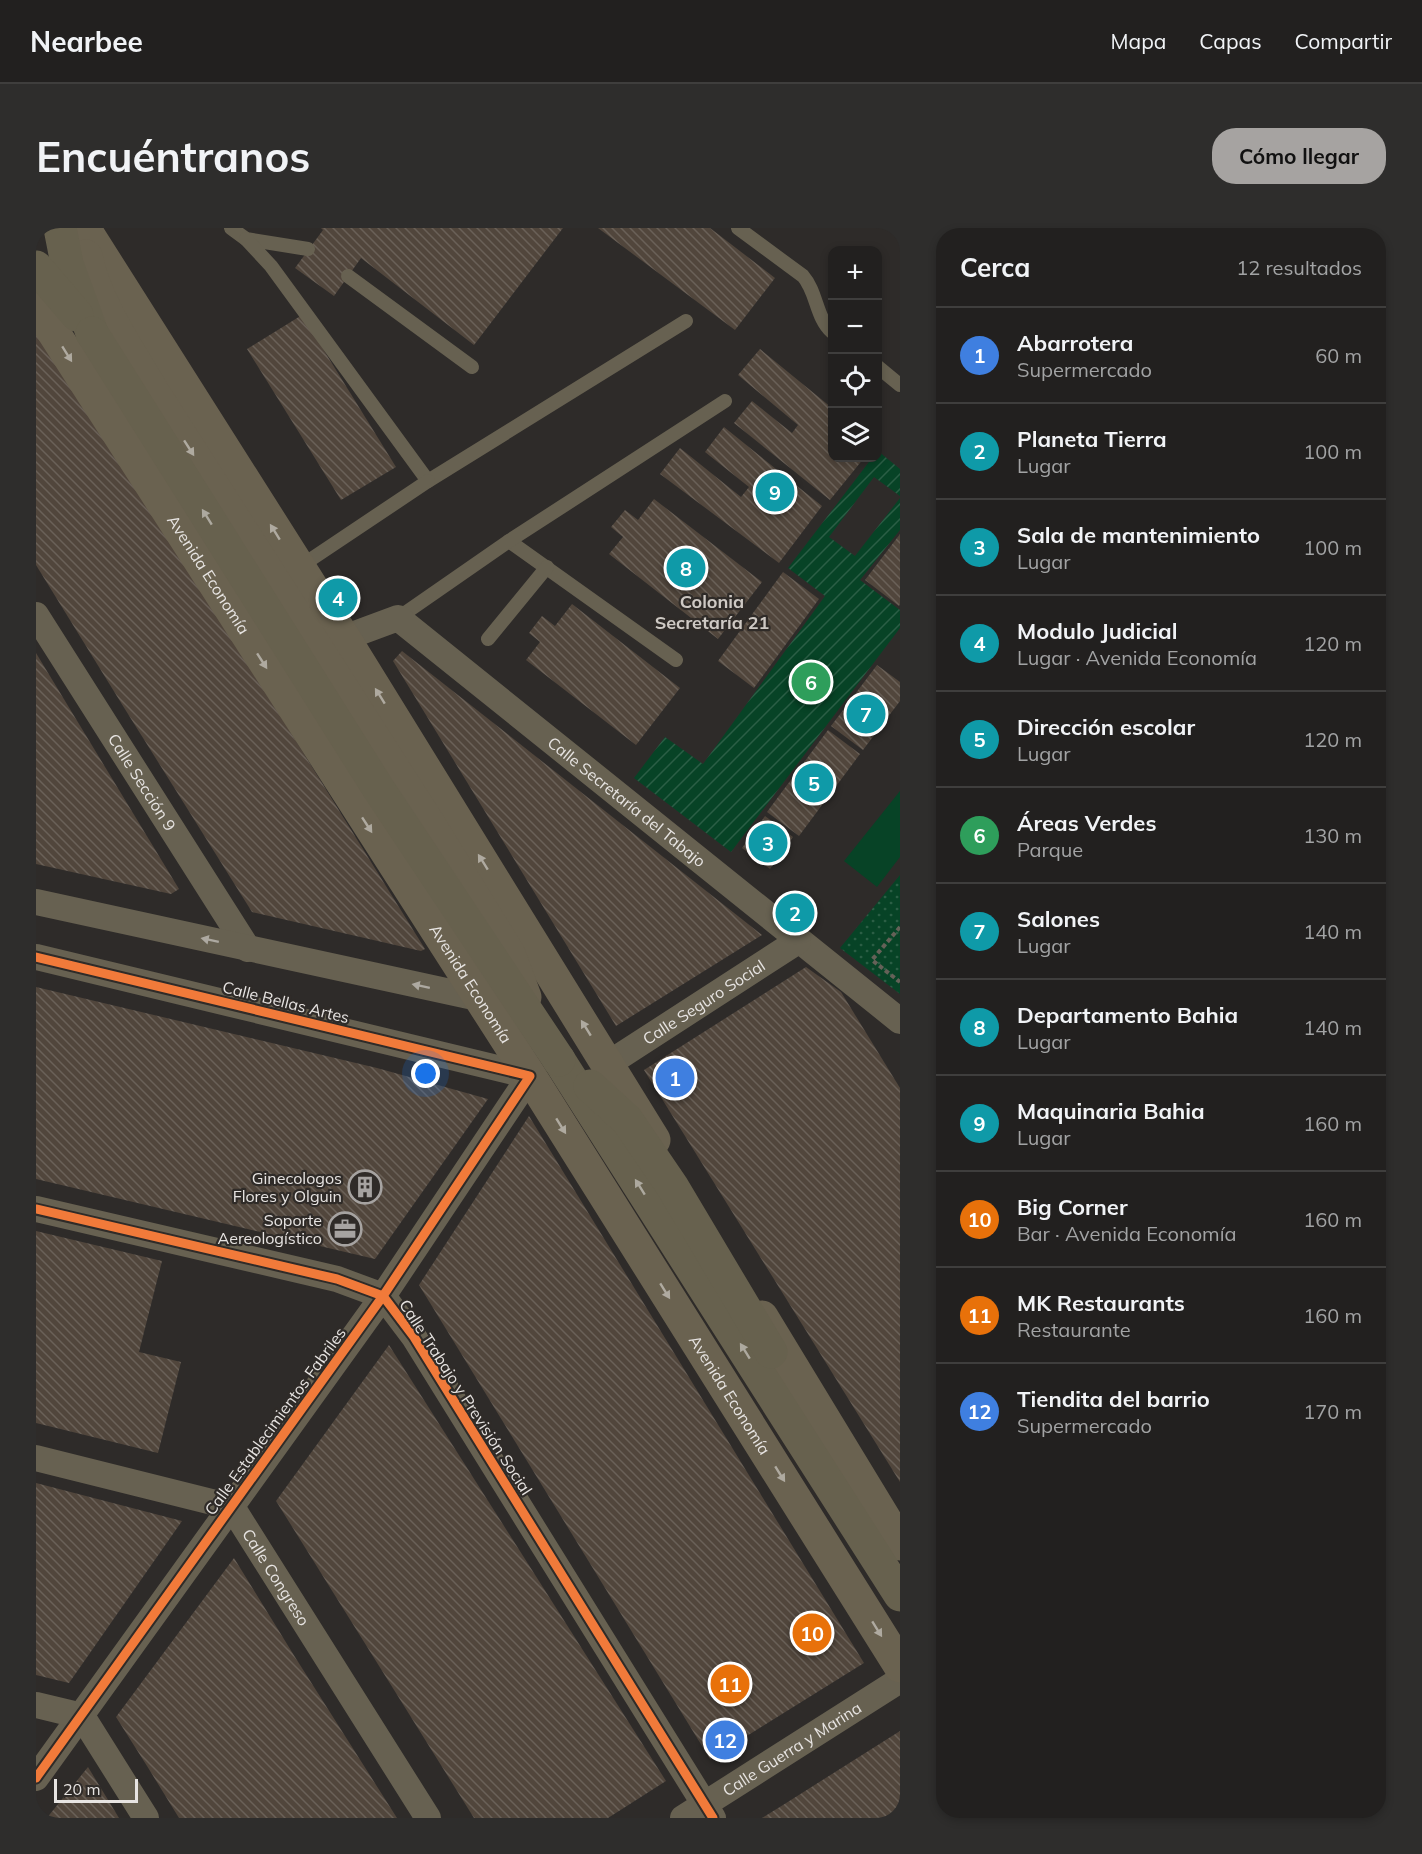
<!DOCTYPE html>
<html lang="es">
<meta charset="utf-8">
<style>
body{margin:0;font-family:Mulish,sans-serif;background:#2e2d2c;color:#f1f3f6}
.controls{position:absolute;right:18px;top:18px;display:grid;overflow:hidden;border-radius:12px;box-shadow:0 3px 9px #0003}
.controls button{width:54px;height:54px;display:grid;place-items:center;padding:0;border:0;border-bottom:2px solid #3f3e3d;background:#22201f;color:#f1f3f6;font:30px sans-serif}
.scale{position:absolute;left:18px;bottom:15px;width:84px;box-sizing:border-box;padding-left:6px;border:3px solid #e7e4e2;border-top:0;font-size:16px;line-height:21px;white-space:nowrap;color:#e7e4e2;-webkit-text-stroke:4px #2f2b28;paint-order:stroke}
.you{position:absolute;left:390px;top:846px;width:21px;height:21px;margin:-15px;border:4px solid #fff;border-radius:50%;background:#1a73e8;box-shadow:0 0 0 9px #1a73e833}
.badge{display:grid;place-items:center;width:39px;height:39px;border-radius:50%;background:#a6a3a1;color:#fff;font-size:20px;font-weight:700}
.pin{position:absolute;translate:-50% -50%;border:3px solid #fff;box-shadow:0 2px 6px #0006}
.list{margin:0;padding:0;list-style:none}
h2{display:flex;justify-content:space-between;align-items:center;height:78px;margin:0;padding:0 24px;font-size:26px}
h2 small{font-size:20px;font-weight:400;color:#a2a3a4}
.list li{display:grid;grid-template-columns:39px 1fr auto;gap:18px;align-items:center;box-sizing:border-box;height:96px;padding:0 24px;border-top:2px solid #3f3e3d}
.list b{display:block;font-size:22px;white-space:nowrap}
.list p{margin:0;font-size:20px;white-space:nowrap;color:#a2a3a4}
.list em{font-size:20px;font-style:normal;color:#a2a3a4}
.icon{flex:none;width:33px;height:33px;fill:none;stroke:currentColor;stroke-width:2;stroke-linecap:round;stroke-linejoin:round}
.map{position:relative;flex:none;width:864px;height:1590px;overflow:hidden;border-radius:24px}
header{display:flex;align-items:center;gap:36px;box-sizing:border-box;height:84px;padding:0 30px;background:#22201f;border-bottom:2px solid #3f3e3d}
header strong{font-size:28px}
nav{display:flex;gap:33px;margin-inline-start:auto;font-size:21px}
.intro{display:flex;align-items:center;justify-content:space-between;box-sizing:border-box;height:144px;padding:0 36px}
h1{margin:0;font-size:42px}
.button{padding:15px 27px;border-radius:24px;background:#a6a3a1;color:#111;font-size:21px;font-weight:700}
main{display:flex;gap:36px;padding:0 36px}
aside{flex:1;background:#22201f;border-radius:24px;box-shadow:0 3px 9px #0003}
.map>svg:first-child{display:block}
</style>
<header>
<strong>Nearbee</strong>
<nav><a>Mapa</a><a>Capas</a><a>Compartir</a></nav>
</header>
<div class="intro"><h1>Encuéntranos</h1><a class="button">Cómo llegar</a></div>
<main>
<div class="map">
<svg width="864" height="1590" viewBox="0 0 864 1590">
<defs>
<pattern id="park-dots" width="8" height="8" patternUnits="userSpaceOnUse" patternTransform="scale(1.5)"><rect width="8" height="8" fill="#074326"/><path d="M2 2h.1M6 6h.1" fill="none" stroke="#2b5e45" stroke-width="1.8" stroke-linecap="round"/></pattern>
<pattern id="garden-furrows" width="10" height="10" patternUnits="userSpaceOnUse" patternTransform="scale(1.5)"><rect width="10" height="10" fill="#074326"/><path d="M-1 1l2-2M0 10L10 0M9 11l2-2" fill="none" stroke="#2b5e45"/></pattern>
<pattern id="building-back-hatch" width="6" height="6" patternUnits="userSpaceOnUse" patternTransform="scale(1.5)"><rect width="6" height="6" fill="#51463c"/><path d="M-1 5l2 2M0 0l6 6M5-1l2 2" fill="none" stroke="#6a6158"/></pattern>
</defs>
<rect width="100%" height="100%" fill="#2e2b29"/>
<polygon fill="#074326" points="864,563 864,629 841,659 808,633"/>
<polygon fill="url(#park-dots)" points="864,647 864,766 804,720"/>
<polygon fill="url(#garden-furrows)" points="842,223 864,241 864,268 838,249 793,309 819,328 864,270 864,302 824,352 864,382 864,400 695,624 598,550 629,509 667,536 789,368 752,340 836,230 842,230"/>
<g fill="url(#building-back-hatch)">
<polygon points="285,0 527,0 438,117 325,30 298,68 259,40 287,2"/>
<polygon points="562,0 674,0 739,50 699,102"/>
<polygon points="266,87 360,239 305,272 211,121"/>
<polygon points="0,104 242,484 389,721 385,723 216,684 87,478 0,337"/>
<polygon points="724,121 796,180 796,230 828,230 794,272 698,195 716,173 756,205 762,197 702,147"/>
<polygon points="688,199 786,278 743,335 624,246 644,220 705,269 713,259 669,224"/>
<polygon points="618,271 726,354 682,411 573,326 587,309 575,299 589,282 602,292"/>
<polygon points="864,306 864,376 863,378 829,352"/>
<polygon points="747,344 783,371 718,460 682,433"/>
<polygon points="304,350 322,381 295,382 281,359"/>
<polygon points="536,376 644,460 600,517 490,432 504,414 493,405 506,388 519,398"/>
<polygon points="366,423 517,542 726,707 580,798 357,433"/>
<polygon points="0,425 143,661 135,666 0,636"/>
<polygon points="841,437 864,454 864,473 827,522 795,498"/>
<polygon points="792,502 824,526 763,608 731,584"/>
<polygon points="729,588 757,609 734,641 706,620"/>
<polygon points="770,739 805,764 864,860 864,1254 608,842"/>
<polygon points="0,759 341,840 452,871 339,1031 0,951"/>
<polygon points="493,888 828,1435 674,1531 383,1057"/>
<polygon points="0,1003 126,1033 103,1124 145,1134 122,1225 0,1195"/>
<polygon points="353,1117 630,1553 572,1590 438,1590 240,1273"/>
<polygon points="0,1255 146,1293 33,1455 0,1447"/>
<polygon points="198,1330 259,1429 361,1590 143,1590 111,1538 80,1489"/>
<polygon points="864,1503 864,1590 726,1590 747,1577"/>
<polygon points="52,1539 83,1590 11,1590 14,1586"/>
</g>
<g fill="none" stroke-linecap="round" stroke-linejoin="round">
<polyline stroke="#656158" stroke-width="4" stroke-dasharray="4.5 3" stroke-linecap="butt" points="864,699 836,732 864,754"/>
<g stroke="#676151" stroke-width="14">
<polyline points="195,0 210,11 272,21"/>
<path d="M 702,0 L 767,48 C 781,64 780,90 796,104"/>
<polyline points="210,11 235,38 392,253 650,93"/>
<polyline points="312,48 436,139"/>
<polyline points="842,139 864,157"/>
<polyline points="473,313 640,432"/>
<polyline points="262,340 392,253"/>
<polyline points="362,390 473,313 689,173"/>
<polyline points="452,411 511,339"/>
</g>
<g stroke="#676151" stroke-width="26">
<path id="s1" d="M 0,387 L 212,721"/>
<path id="s2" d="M 308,410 L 362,390 L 864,793"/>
<polyline points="0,674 442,770"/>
<polyline points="0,729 494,848 347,1068 0,1550"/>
<path id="s3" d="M 572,836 L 762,713"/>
<polyline points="0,981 301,1051 347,1068 378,1109 677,1590"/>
<path id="s4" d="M 0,1230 L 196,1279 L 392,1590"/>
<polyline points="0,1477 46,1488 110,1590"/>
<path id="s5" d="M 647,1590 L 864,1452"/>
</g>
<g stroke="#6a6250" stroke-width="33">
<polyline points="48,0 308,410 618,912"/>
<path d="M 50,28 C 60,76 91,119 115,161 L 391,593 L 473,726 L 489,769"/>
<path id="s6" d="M 0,77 L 494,848 L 864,1438"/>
<polyline points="726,1089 864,1316"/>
</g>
<g stroke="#67614e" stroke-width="33">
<polyline points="24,0 31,36 56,105"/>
<polyline points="0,39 41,87"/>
<polyline points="523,832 864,1367"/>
<polyline points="554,858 591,892 636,958 735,1124"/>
</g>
<polyline stroke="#67614e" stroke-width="33" points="56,105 342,560 523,832"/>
<g stroke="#2f2b28" stroke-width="13">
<g id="cycleway">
<polyline points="0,729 494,848 347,1068 0,1550"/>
<polyline points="0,981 301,1051 347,1068 378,1109 677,1590"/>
</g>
</g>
<use href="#cycleway" stroke="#f17a3a" stroke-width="9"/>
</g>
<defs><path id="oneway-solid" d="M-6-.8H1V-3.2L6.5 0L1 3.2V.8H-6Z" transform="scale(1.5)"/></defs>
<g fill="#afaaa0">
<use href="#oneway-solid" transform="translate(31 126) rotate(58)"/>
<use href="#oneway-solid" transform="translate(153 220) rotate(57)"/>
<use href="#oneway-solid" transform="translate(239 304) rotate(-122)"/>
<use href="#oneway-solid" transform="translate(226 433) rotate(57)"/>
<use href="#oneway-solid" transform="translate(344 468) rotate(-122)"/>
<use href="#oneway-solid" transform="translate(331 597) rotate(57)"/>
<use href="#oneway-solid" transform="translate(447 634) rotate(-122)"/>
<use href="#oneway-solid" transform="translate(550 800) rotate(-122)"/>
<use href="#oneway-solid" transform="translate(525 898) rotate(58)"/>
<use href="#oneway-solid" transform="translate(629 1063) rotate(58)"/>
<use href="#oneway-solid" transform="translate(744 1246) rotate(58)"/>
<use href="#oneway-solid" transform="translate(841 1401) rotate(58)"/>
</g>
<g fill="#ada99f">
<use href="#oneway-solid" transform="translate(171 289) rotate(-122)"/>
<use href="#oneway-solid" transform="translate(604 959) rotate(-122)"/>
<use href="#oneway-solid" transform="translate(709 1123) rotate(-122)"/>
</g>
<g fill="#ada9a1">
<use href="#oneway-solid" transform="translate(174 712) rotate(-168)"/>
<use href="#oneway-solid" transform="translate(385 758) rotate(-168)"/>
</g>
<defs>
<g id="building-ring" transform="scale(1.725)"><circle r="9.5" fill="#2f2b28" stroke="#a6a3a1" stroke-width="1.5"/><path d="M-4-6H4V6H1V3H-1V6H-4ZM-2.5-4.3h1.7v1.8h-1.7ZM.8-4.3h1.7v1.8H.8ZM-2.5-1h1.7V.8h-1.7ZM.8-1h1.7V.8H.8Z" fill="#a6a3a1"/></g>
<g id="office-ring" transform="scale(1.725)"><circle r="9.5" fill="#2f2b28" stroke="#a6a3a1" stroke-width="1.5"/><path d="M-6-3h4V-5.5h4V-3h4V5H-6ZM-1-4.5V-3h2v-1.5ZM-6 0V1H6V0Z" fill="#a6a3a1"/></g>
</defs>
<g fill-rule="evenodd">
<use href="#building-ring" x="329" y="959"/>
<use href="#office-ring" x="309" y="1001"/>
</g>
<g text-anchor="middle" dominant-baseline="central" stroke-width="4.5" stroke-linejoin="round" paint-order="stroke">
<g font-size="16" fill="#e7e4e2" stroke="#2f2b28">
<text stroke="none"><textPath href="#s6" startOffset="320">Avenida Economía</textPath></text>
<text stroke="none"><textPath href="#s1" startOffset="198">Calle Sección 9</textPath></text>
<text stroke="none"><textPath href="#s2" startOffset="351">Calle Secretaría del Tabajo</textPath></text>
<text stroke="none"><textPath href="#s6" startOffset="806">Avenida Economía</textPath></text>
<text transform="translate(250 774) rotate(14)">Calle Bellas Artes</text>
<text stroke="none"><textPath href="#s3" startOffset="114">Calle Seguro Social</textPath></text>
<text stroke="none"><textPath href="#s6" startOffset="1292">Avenida Economía</textPath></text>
<text transform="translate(430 1169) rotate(57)">Calle Trabajo y Previsión Social</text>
<text transform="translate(239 1193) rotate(-54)">Calle Establecimientos Fabriles</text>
<text stroke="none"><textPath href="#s4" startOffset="285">Calle Congreso</textPath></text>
<text stroke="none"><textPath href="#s5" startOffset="129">Calle Guerra y Marina</textPath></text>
</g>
<g font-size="16" fill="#e7e4e2" stroke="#2f2b28" text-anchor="end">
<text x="306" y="950">Ginecologos<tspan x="306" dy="18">Flores y Olguin</tspan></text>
<text x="286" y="992">Soporte<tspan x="286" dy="18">Aereologístico</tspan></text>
</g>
<g font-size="18" font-weight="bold" fill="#cec9c4" stroke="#2f2b28">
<text x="676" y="373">Colonia<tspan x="676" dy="21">Secretaría 21</tspan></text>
</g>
</g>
</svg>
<div class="controls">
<button>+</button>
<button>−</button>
<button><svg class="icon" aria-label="locate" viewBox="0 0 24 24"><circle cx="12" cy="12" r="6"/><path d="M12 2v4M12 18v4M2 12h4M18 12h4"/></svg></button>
<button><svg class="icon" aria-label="layers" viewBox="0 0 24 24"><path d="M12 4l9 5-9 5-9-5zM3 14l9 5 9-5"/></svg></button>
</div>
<div class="scale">20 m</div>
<div class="you"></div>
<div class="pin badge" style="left:639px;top:850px;background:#3f7fe0">1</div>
<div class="pin badge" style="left:759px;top:685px;background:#0f9aa8">2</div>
<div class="pin badge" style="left:732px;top:615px;background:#0f9aa8">3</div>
<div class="pin badge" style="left:302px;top:370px;background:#0f9aa8">4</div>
<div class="pin badge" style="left:778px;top:555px;background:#0f9aa8">5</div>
<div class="pin badge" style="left:775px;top:454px;background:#2e9e5b">6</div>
<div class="pin badge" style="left:830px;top:486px;background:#0f9aa8">7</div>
<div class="pin badge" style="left:650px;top:340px;background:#0f9aa8">8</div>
<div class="pin badge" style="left:739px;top:264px;background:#0f9aa8">9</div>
<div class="pin badge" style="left:776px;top:1405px;background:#e8710a">10</div>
<div class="pin badge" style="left:694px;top:1456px;background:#e8710a">11</div>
<div class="pin badge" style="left:689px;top:1512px;background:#3f7fe0">12</div>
</div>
<aside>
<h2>Cerca<small>12 resultados</small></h2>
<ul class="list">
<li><span class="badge" style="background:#3f7fe0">1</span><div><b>Abarrotera</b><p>Supermercado</p></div><em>60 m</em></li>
<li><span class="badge" style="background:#0f9aa8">2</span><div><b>Planeta Tierra</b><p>Lugar</p></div><em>100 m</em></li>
<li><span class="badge" style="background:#0f9aa8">3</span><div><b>Sala de mantenimiento</b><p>Lugar</p></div><em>100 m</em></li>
<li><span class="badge" style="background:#0f9aa8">4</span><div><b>Modulo Judicial</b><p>Lugar · Avenida Economía</p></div><em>120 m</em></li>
<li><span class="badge" style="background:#0f9aa8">5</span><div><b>Dirección escolar</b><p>Lugar</p></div><em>120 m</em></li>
<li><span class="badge" style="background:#2e9e5b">6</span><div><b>Áreas Verdes</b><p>Parque</p></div><em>130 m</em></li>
<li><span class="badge" style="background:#0f9aa8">7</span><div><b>Salones</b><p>Lugar</p></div><em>140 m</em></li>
<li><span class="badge" style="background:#0f9aa8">8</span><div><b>Departamento Bahia</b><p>Lugar</p></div><em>140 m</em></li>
<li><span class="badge" style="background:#0f9aa8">9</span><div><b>Maquinaria Bahia</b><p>Lugar</p></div><em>160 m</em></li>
<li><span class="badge" style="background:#e8710a">10</span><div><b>Big Corner</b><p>Bar · Avenida Economía</p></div><em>160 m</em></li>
<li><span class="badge" style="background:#e8710a">11</span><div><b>MK Restaurants</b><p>Restaurante</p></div><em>160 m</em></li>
<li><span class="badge" style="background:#3f7fe0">12</span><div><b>Tiendita del barrio</b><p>Supermercado</p></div><em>170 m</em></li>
</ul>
</aside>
</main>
